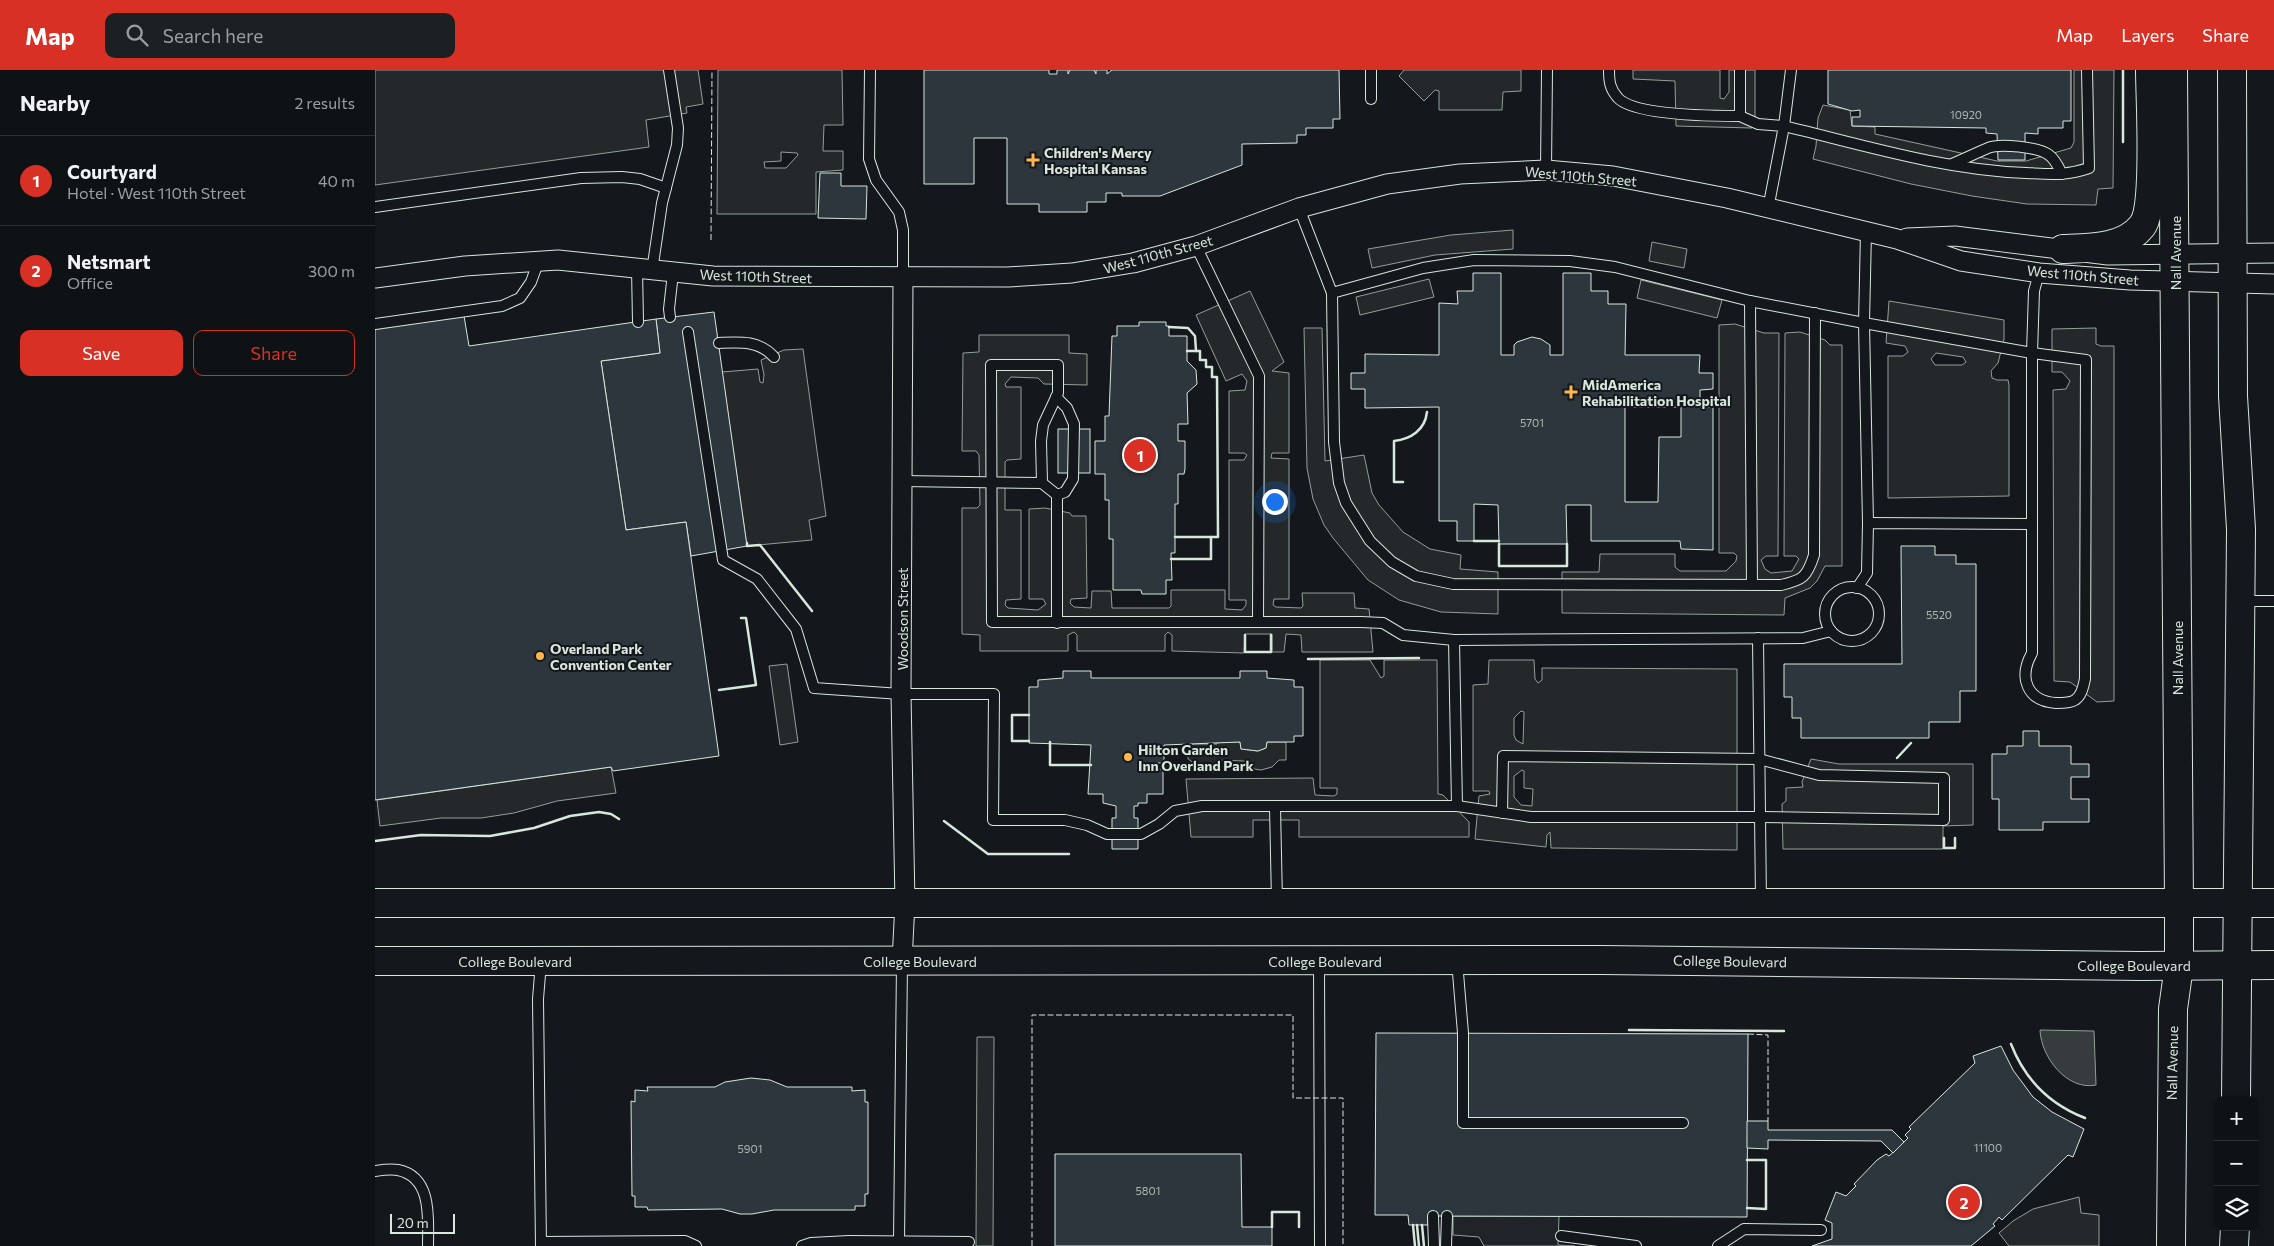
<!DOCTYPE html>
<meta charset="utf-8">
<style>
body{margin:0;font-family:Commissioner,sans-serif;background:#1d2022;color:#f1f3f6}
.controls{position:absolute;right:15px;bottom:15px;display:grid;overflow:hidden;border-radius:10px;box-shadow:0 2px 8px #0003}
.controls button{width:45px;height:45px;display:grid;place-items:center;padding:0;border:0;border-bottom:1px solid #2f3234;background:#0f1215;color:#f1f3f6;font:25px sans-serif}
.scale{position:absolute;left:15px;bottom:12px;width:65px;box-sizing:border-box;padding-left:5px;border:2px solid #d8e6dc;border-top:0;font-size:14px;line-height:18px;white-space:nowrap;color:#d8e6dc;-webkit-text-stroke:4px #14181c;paint-order:stroke}
.you{position:absolute;left:899px;top:431px;width:18px;height:18px;margin:-12px;border:4px solid #fff;border-radius:50%;background:#1a73e8;box-shadow:0 0 0 8px #1a73e833}
.badge{display:grid;place-items:center;width:32px;height:32px;border-radius:50%;background:#d93025;color:#fff;font-size:16px;font-weight:700}
.pin{position:absolute;translate:-50% -50%;border:2px solid #fff;box-shadow:0 1px 5px #0006}
.list{margin:0;padding:0;list-style:none}
h2{display:flex;justify-content:space-between;align-items:center;height:65px;margin:0;padding:0 20px;font-size:21px}
h2 small{font-size:16px;font-weight:400;color:#9b9ea0}
.list li{display:grid;grid-template-columns:32px 1fr auto;gap:15px;align-items:center;box-sizing:border-box;height:90px;padding:0 20px;border-top:1px solid #2f3234}
.list b{display:block;font-size:19px;white-space:nowrap}
.list p{margin:0;font-size:16px;white-space:nowrap;color:#9b9ea0}
.list em{font-size:16px;font-style:normal;color:#9b9ea0}
.actions{display:flex;gap:10px;padding:15px 20px}
.actions a{flex:1;padding:11px 0;border:1px solid #d93025;border-radius:10px;text-align:center;font-size:18px;color:#d93025}
.actions .main{background:#d93025;color:#fff}
.icon{flex:none;width:28px;height:28px;fill:none;stroke:currentColor;stroke-width:2;stroke-linecap:round;stroke-linejoin:round}
.map{position:relative;flex:none;width:1899px;height:1176px;overflow:hidden}
header{display:flex;align-items:center;gap:30px;box-sizing:border-box;height:70px;padding:0 25px;background:#d93025;color:#fff}
header strong{font-size:24px}
nav{display:flex;gap:28px;margin-inline-start:auto;font-size:18px}
.search{width:350px;height:45px;background:#1d2022;display:flex;align-items:center;gap:12px;box-sizing:border-box;padding:0 18px;border-radius:10px;color:#9b9ea0;font-size:19px}
main{display:flex}
aside{flex:1;background:#0f1215}
.map>svg:first-child{display:block}
</style>
<header>
<strong>Map</strong>
<div class="search"><svg class="icon" aria-label="search" viewBox="0 0 24 24"><circle cx="10" cy="10" r="6"/><path d="M15 15l6 6"/></svg>Search here</div>
<nav><a>Map</a><a>Layers</a><a>Share</a></nav>
</header>
<main>
<aside>
<h2>Nearby<small>2 results</small></h2>
<ul class="list">
<li><span class="badge">1</span><div><b>Courtyard</b><p>Hotel · West 110th Street</p></div><em>40 m</em></li>
<li><span class="badge">2</span><div><b>Netsmart</b><p>Office</p></div><em>300 m</em></li>
</ul>
<div class="actions"><a class="main">Save</a><a>Share</a></div>
</aside>
<div class="map">
<svg width="1899" height="1176" viewBox="0 0 1899 1176">
<rect width="100%" height="100%" fill="#14181c"/>
<polygon fill="#202428" stroke="#939e99" points="1078,1146 1184,1146 1183,1175 1200,1176 1109,1176 1104,1167 1078,1165"/>
<g fill="#24282b" stroke="#939e99" fill-rule="evenodd">
<polygon points="0,0 323,0 328,34 311,37 312,43 271,50 274,77 0,115"/>
<path d="M 343,0 L 467,0 L 468,55 L 449,55 L 448,81 L 468,81 L 468,100 L 441,102 L 441,144 L 342,144 ZM 406,82 L 422,83 L 423,85 L 411,98 L 390,98 L 389,92 L 406,91 Z"/>
<polygon points="1029,0 1146,0 1146,21 1128,22 1127,40 1064,40 1064,21 1060,20 1049,31 1024,6"/>
<polygon points="1258,0 1345,0 1345,28 1349,29 1354,22 1354,0 1380,0 1380,46 1377,58 1301,56 1300,11 1258,9"/>
<polygon points="1699,0 1739,0 1738,118 1723,119 1721,135 1652,134 1597,126 1536,114 1438,89 1441,76 1443,48 1448,35 1475,40 1477,56 1500,57 1500,64 1622,91 1651,91 1696,78 1699,72"/>
<polygon points="1138,160 1138,179 1060,185 997,198 993,179 1076,165"/>
<polygon points="1277,172 1312,179 1309,198 1274,191"/>
<polygon points="1054,209 1059,227 985,245 981,227"/>
<polygon points="1266,210 1347,230 1342,248 1262,228"/>
<polygon points="875,221 909,292 897,301 914,303 914,383 897,383 896,388 914,389 914,529 899,529 898,535 901,537 926,538 928,536 927,523 979,523 980,538 994,539 998,582 927,582 926,565 911,564 909,582 897,582 897,564 870,564 869,583 797,581 797,565 793,562 790,565 790,581 702,581 702,565 699,562 693,565 693,581 605,581 605,565 587,564 587,438 602,438 605,435 604,385 601,381 587,381 588,283 604,282 604,265 694,265 694,283 712,284 712,315 669,314 663,308 636,307 630,314 631,317 646,317 646,389 632,390 630,392 630,440 646,440 646,529 631,530 630,535 633,538 663,540 671,534 668,529 654,529 654,439 670,438 695,443 697,446 711,446 712,528 696,529 695,533 699,537 716,538 717,521 736,521 737,538 794,538 796,536 796,520 850,520 850,539 867,540 871,535 871,530 854,530 854,390 869,390 872,385 869,383 854,383 854,321 870,320 872,311 867,304 851,311 821,245"/>
<path d="M 1514,231 L 1629,250 L 1629,269 L 1623,293 L 1616,301 L 1617,308 L 1622,310 L 1633,310 L 1634,315 L 1634,426 L 1513,428 L 1513,286 L 1528,286 L 1533,282 L 1530,276 L 1511,273 ZM 1561,283 L 1588,287 L 1591,292 L 1587,295 L 1560,295 L 1556,289 Z"/>
<polygon points="1360,254 1389,263 1404,263 1403,486 1391,486 1386,490 1390,499 1396,503 1417,501 1424,489 1421,486 1409,486 1410,263 1425,262 1450,270 1455,275 1467,275 1467,496 1450,496 1442,511 1435,518 1410,528 1409,545 1187,543 1187,502 1224,502 1225,484 1300,484 1300,497 1305,501 1351,501 1361,491 1362,486 1359,483 1344,483 1344,255"/>
<polygon points="929,258 947,258 950,391 989,385 997,423 1004,435 1028,462 1055,479 1086,485 1085,499 1123,502 1123,544 1066,542 1024,530 993,510 958,468 949,455 938,429 932,398"/>
<polygon points="1721,258 1721,274 1726,276 1739,276 1739,631 1722,632 1695,612 1679,611 1678,320 1691,319 1695,311 1687,302 1677,302 1677,259"/>
<polygon points="428,279 451,446 434,450 437,470 372,476 347,302 383,299 385,312 388,313 389,305 386,290 409,280"/>
<polygon points="945,590 995,590 1006,608 1009,606 1009,590 1062,590 1063,724 1068,725 1094,752 1094,767 924,767 924,750 878,750 878,767 816,767 811,709 938,708 940,725 959,726 962,724 962,718 945,718"/>
<path d="M 1114,590 L 1159,590 L 1160,609 L 1163,613 L 1167,610 L 1167,598 L 1362,599 L 1362,780 L 1176,778 L 1175,762 L 1172,765 L 1171,777 L 1100,769 L 1104,726 L 1115,724 L 1114,721 L 1098,721 L 1098,615 L 1113,614 ZM 1146,641 L 1149,642 L 1148,674 L 1141,670 L 1139,665 L 1139,648 ZM 1147,700 L 1149,701 L 1149,718 L 1158,719 L 1157,736 L 1146,735 L 1139,727 L 1139,706 Z"/>
<polygon points="412,594 423,672 405,675 394,596"/>
<polygon points="843,672 865,672 866,679 883,681 891,678 892,672 911,672 911,690 904,690 897,697 886,700 879,699 869,691 842,690 842,701 838,702 829,700 813,689 813,682 817,674 842,674"/>
<polygon points="1436,689 1464,694 1598,694 1598,755 1568,756 1568,779 1408,779 1407,734 1411,731 1411,718 1428,717 1427,712"/>
<polygon points="236,697 241,723 182,731 139,743 106,748 66,748 5,756 2,730"/>
<polygon points="602,967 619,967 618,1176 601,1176"/>
<polygon points="1704,1127 1706,1143 1724,1145 1724,1176 1634,1176 1624,1163 1638,1151 1658,1139"/>
</g>
<path fill="#363b3e" stroke="#939e99" d="M 1665,960 L 1719,961 L 1721,1015 C 1692,1021 1666,987 1665,960 Z"/>
<g fill="#2c363c" stroke="#d8e6dc" fill-rule="evenodd">
<polygon points="549,0 674,0 674,4 682,4 682,0 693,0 693,4 695,0 719,0 721,4 721,0 732,0 732,4 737,0 964,0 965,49 958,49 958,58 931,58 931,65 922,65 922,73 867,74 867,95 785,126 747,126 747,123 731,123 731,132 712,132 712,142 664,142 664,134 632,134 632,68 599,68 599,114 549,114"/>
<polygon points="1453,0 1696,0 1696,51 1688,51 1688,58 1663,58 1663,64 1650,63 1650,90 1623,90 1622,64 1611,63 1611,58 1477,56 1477,47 1485,47 1485,40 1477,41 1453,34"/>
<polygon points="445,103 466,103 466,116 492,116 491,149 443,148"/>
<path d="M 1098,203 L 1126,203 L 1126,285 L 1139,285 L 1139,275 L 1142,272 L 1157,267 L 1166,269 L 1175,275 L 1175,285 L 1188,285 L 1188,203 L 1216,203 L 1216,221 L 1233,221 L 1233,234 L 1251,234 L 1250,285 L 1325,285 L 1324,303 L 1338,303 L 1338,319 L 1325,320 L 1325,337 L 1338,337 L 1338,480 L 1306,479 L 1305,471 L 1216,471 L 1216,435 L 1191,435 L 1192,474 L 1124,474 L 1123,435 L 1099,434 L 1099,471 L 1082,471 L 1082,451 L 1064,451 L 1064,337 L 990,338 L 990,319 L 976,319 L 976,303 L 990,303 L 990,284 L 1064,285 L 1064,233 L 1083,234 L 1082,221 L 1098,221 ZM 1250,337 L 1306,337 L 1306,367 L 1284,367 L 1283,432 L 1250,432 Z"/>
<polygon points="339,242 372,476 316,486 311,452 251,460 226,291 285,283 281,249"/>
<polygon points="89,246 94,276 281,249 285,283 226,291 251,460 311,452 344,686 238,701 236,697 0,730 0,258"/>
<polygon points="764,252 791,252 791,256 794,256 794,266 812,266 812,291 821,300 822,314 812,323 813,354 803,354 803,371 810,371 810,399 809,404 803,404 803,434 800,434 800,483 796,483 797,510 791,510 791,524 767,524 766,520 738,520 738,469 734,469 734,430 730,430 730,404 720,404 720,371 730,371 730,346 734,346 737,266 742,266 742,256 764,256"/>
<rect x="683" y="359" width="32" height="44"/>
<polygon points="1526,476 1560,476 1560,485 1581,485 1581,494 1601,494 1601,621 1585,621 1585,652 1554,652 1554,668 1426,668 1426,648 1417,648 1417,627 1409,627 1409,594 1527,594"/>
<polygon points="688,601 716,601 716,608 865,608 865,601 892,601 892,608 919,610 919,617 928,617 928,666 919,666 919,672 892,672 891,678 883,681 866,679 865,672 789,675 789,693 781,693 781,699 788,699 788,724 772,724 772,733 763,733 763,736 759,736 759,748 763,748 763,779 737,779 737,748 741,748 741,736 728,733 728,724 713,724 716,675 654,673 654,617 663,617 663,610 688,608"/>
<polygon points="1648,661 1664,661 1664,676 1696,676 1696,694 1714,694 1714,707 1696,707 1696,729 1714,729 1714,752 1668,752 1668,760 1624,760 1624,729 1617,729 1617,684 1632,684 1632,676 1648,676"/>
<polygon points="1001,963 1373,964 1372,1147 1053,1146 1053,1155 1034,1155 1033,1145 1000,1145"/>
<polygon points="1626,976 1638,1000 1658,1027 1677,1042 1709,1059 1698,1087 1693,1085 1627,1150 1624,1147 1618,1154 1620,1156 1596,1176 1437,1176 1457,1169 1457,1153 1450,1150 1461,1122 1471,1126 1481,1116 1479,1114 1502,1090 1511,1084 1514,1086 1529,1072 1533,1068 1530,1065 1536,1059 1534,1057 1600,993 1598,986"/>
<polygon points="376,1008 395,1010 412,1017 477,1017 477,1021 490,1020 490,1032 493,1032 493,1124 490,1124 490,1136 480,1136 480,1140 399,1140 377,1144 365,1144 347,1139 273,1140 272,1137 260,1137 260,1126 257,1126 256,1031 260,1032 260,1020 273,1021 272,1017 340,1017 350,1012"/>
<polygon points="1372,1051 1393,1051 1393,1060 1517,1060 1529,1072 1518,1083 1506,1071 1393,1070 1393,1079 1372,1078"/>
<polygon points="680,1084 866,1084 867,1157 897,1157 897,1176 680,1176"/>
</g>
<g fill="none" stroke-linecap="round" stroke-linejoin="round">
<g stroke="#d8e6dc" stroke-width="12">
<g id="service">
<polyline points="495,0 494,89 501,110 524,142 528,160 528,208"/>
<path d="M 1234,0 C 1234,12 1235,19 1243,28 C 1260,46 1341,46 1365,46"/>
<polyline points="1365,0 1365,46 1383,54 1409,56 1393,139"/>
<path d="M 1416,0 L 1409,56 C 1488,75 1569,100 1651,103 C 1675,104 1691,106 1714,98 L 1712,0"/>
<polyline points="996,29 996,0"/>
<path d="M 1577,94 C 1589,89 1601,83 1613,78 C 1624,73 1664,77 1674,85 C 1680,89 1684,98 1687,104"/>
<polyline points="1171,100 1172,0"/>
<polyline points="0,137 206,108 247,107 265,109 291,118"/>
<polyline points="924,138 957,223 1048,198 1099,190 1195,191 1240,197 1375,231 1489,253 1493,453"/>
<polyline points="1491,162 1489,253 1657,283 1659,221 1664,203"/>
<polyline points="821,176 884,306 883,551"/>
<polyline points="262,199 263,252"/>
<polyline points="277,201 287,133 302,75 303,58 294,0"/>
<path d="M 957,223 L 959,372 L 964,413 L 971,433 L 995,471 L 1017,492 L 1041,506 L 1078,514 L 1406,515 C 1428,510 1432,507 1439,485 L 1440,243"/>
<polyline points="1375,231 1377,515"/>
<polyline points="295,247 294,239 298,203"/>
<polyline points="0,254 127,236 145,228 156,212 164,190"/>
<polyline points="313,262 348,490 382,509 421,559 439,618 526,624 619,624 618,750 690,750 712,755 732,764 766,764 784,754 800,741 827,736 1082,736 1156,747 1385,747 1569,750 1569,708 1444,705 1384,689 1128,686 1127,743"/>
<path d="M 344,273 C 364,272 384,270 399,287"/>
<path d="M 1657,283 L 1711,290 L 1710,609 C 1708,617 1707,625 1700,630 C 1696,633 1687,633 1681,633 C 1652,631 1643,608 1657,583 Z"/>
<polyline points="681,327 692,338 699,354 698,409 690,422 682,425"/>
<polyline points="527,411 667,413"/>
<circle cx="1477" cy="544" r="27"/>
<polyline points="1482,518 1492,503 1493,453 1656,454"/>
<polyline points="1868,531 1899,531"/>
<polyline points="682,553 682,425 667,413 666,371 668,355 683,323 683,295 616,295 617,552 986,552 1008,553 1028,565 1079,570 1428,568 1456,561"/>
<polyline points="1383,568 1386,832"/>
<polyline points="1079,570 1082,736"/>
<polyline points="900,737 902,832"/>
<polyline points="1082,891 1088,963 1088,1053 1308,1053"/>
<polyline points="944,892 945,1176"/>
<path d="M 0,1101 C 7,1100 16,1099 23,1100 C 58,1107 53,1150 53,1176"/>
<polyline points="1058,1146 1059,1176"/>
<polyline points="1186,1166 1261,1176"/>
<polyline points="166,1172 310,1171 321,1176"/>
<polyline points="524,1172 527,892"/>
<polyline points="166,1176 163,929 166,892"/>
<polyline points="427,1176 436,1173 474,1171 594,1172"/>
<polyline points="1071,1176 1072,1146"/>
<polyline points="1343,1176 1369,1159 1446,1160"/>
</g>
</g>
<g stroke="#d8e6dc" stroke-width="21">
<g id="minor">
<polyline points="1532,168 1580,166 1733,185 1899,183"/>
<polyline points="0,208 90,196 183,190 338,206 633,207 697,203 758,193 821,176 924,138 1012,114 1085,104 1171,100 1238,106 1352,128 1522,169 1586,191 1664,203 1755,210 1899,214"/>
<polyline points="527,891 530,833 526,624 528,208"/>
</g>
</g>
<g stroke="#d8e6dc" stroke-width="30">
<g id="secondary">
<polyline points="1857,0 1858,326 1866,459 1861,1030"/>
<path d="M 1688,179 C 1714,178 1749,179 1767,156 C 1782,137 1775,29 1775,0"/>
<polyline points="0,833 1899,833"/>
<polyline points="0,891 1226,890 1766,896 1899,895"/>
<polyline points="1796,1176 1798,939 1804,896 1804,834 1798,0"/>
<polyline points="1859,1176 1860,1157"/>
</g>
</g>
<use href="#service" stroke="#14181c" stroke-width="10"/>
<use href="#minor" stroke="#14181c" stroke-width="19"/>
<use href="#secondary" stroke="#14181c" stroke-width="28"/>
<g stroke="#d8e6dc" stroke-width="1" stroke-dasharray="6 2.5" stroke-linecap="butt">
<polyline points="336,170 337,0"/>
<polyline points="1373,964 1393,965 1393,1051"/>
<polyline points="657,1176 657,945 918,945 918,1028 968,1028 968,1176"/>
</g>
<g stroke="#d8e6dc" stroke-width="2.5">
<polyline points="1748,0 1748,72"/>
<polyline points="794,257 813,258 820,266 821,281"/>
<polyline points="812,281 825,281 825,290 831,290 831,297 837,297 837,307 842,307 843,467 836,467"/>
<path d="M 1028,412 L 1019,412 L 1019,371 C 1036,369 1050,360 1052,342"/>
<polyline points="1099,471 1124,471"/>
<polyline points="372,473 372,476 385,475 437,541"/>
<polyline points="1124,474 1124,496 1192,496 1192,474"/>
<polyline points="796,489 836,489 836,467 800,467"/>
<polyline points="870,565 870,582 896,582 896,565"/>
<polyline points="933,589 1044,588"/>
<polyline points="344,620 381,615 371,548 366,548"/>
<polyline points="654,645 637,645 637,671 654,671"/>
<polyline points="675,672 675,695 716,695"/>
<polyline points="1522,688 1536,673"/>
<polyline points="569,751 613,784 694,784"/>
<polyline points="1569,768 1569,778 1580,778 1580,768"/>
<polyline points="0,771 46,765 115,766 159,758 195,746 224,742 236,744 244,749"/>
<polyline points="1254,960 1409,961"/>
<path d="M 1636,974 C 1650,1010 1674,1034 1710,1048"/>
<polyline points="1372,1138 1391,1139 1391,1090 1372,1090"/>
<polyline points="1038,1155 1040,1176"/>
<polyline points="1042,1155 1044,1176"/>
<polyline points="1047,1155 1049,1176"/>
<polyline points="897,1157 897,1142 924,1142 924,1157"/>
</g>
</g>
<g fill="#ffb74d" stroke="#14181c" stroke-width="2">
<path d="M655.5 82.5h5v5h5v5h-5v5h-5v-5h-5v-5h5z"/>
<path d="M1193.5 314.5h5v5h5v5h-5v5h-5v-5h-5v-5h5z"/>
<circle cx="165" cy="586" r="5"/>
<circle cx="753" cy="687" r="5"/>
</g>
<g text-anchor="middle" dominant-baseline="central" stroke-width="4" stroke-linejoin="round" paint-order="stroke">
<g font-size="11" fill="#adbab4">
<text x="1591" y="44">10920</text>
<text x="1157" y="352">5701</text>
<text x="1564" y="544">5520</text>
<text x="1613" y="1077">11100</text>
<text x="375" y="1078">5901</text>
<text x="773" y="1120">5801</text>
</g>
<g font-size="14" font-weight="bold" fill="#d8e6dc" stroke="#14181c" text-anchor="start">
<text x="669" y="82">Children's Mercy<tspan x="669" dy="16">Hospital Kansas</tspan></text>
<text x="1207" y="314">MidAmerica<tspan x="1207" dy="16">Rehabilitation Hospital</tspan></text>
<text x="175" y="578">Overland Park<tspan x="175" dy="16">Convention Center</tspan></text>
<text x="763" y="679">Hilton Garden<tspan x="763" dy="16">Inn Overland Park</tspan></text>
</g>
<g font-size="14" fill="#d8e6dc" stroke="#14181c">
<text transform="translate(1206 106) rotate(5)">West 110th Street</text>
<text transform="translate(1800 183) rotate(-90)">Nall Avenue</text>
<text transform="translate(783 184) rotate(-15)">West 110th Street</text>
<text transform="translate(1708 205) rotate(5)">West 110th Street</text>
<text transform="translate(381 206) rotate(2)">West 110th Street</text>
<text transform="translate(527 549) rotate(-90)">Woodson Street</text>
<text transform="translate(1802 588) rotate(-90)">Nall Avenue</text>
<text x="140" y="891">College Boulevard</text>
<text x="545" y="891">College Boulevard</text>
<text x="950" y="891">College Boulevard</text>
<text transform="translate(1355 891) rotate(1)">College Boulevard</text>
<text x="1759" y="895">College Boulevard</text>
<text transform="translate(1797 993) rotate(-89)">Nall Avenue</text>
</g>
</g>
</svg>
<div class="controls">
<button>+</button>
<button>−</button>
<button><svg class="icon" aria-label="layers" viewBox="0 0 24 24"><path d="M12 4l9 5-9 5-9-5zM3 14l9 5 9-5"/></svg></button>
</div>
<div class="scale">20 m</div>
<div class="you"></div>
<div class="pin badge" style="left:765px;top:385px">1</div>
<div class="pin badge" style="left:1589px;top:1132px">2</div>
</div>
</main>
